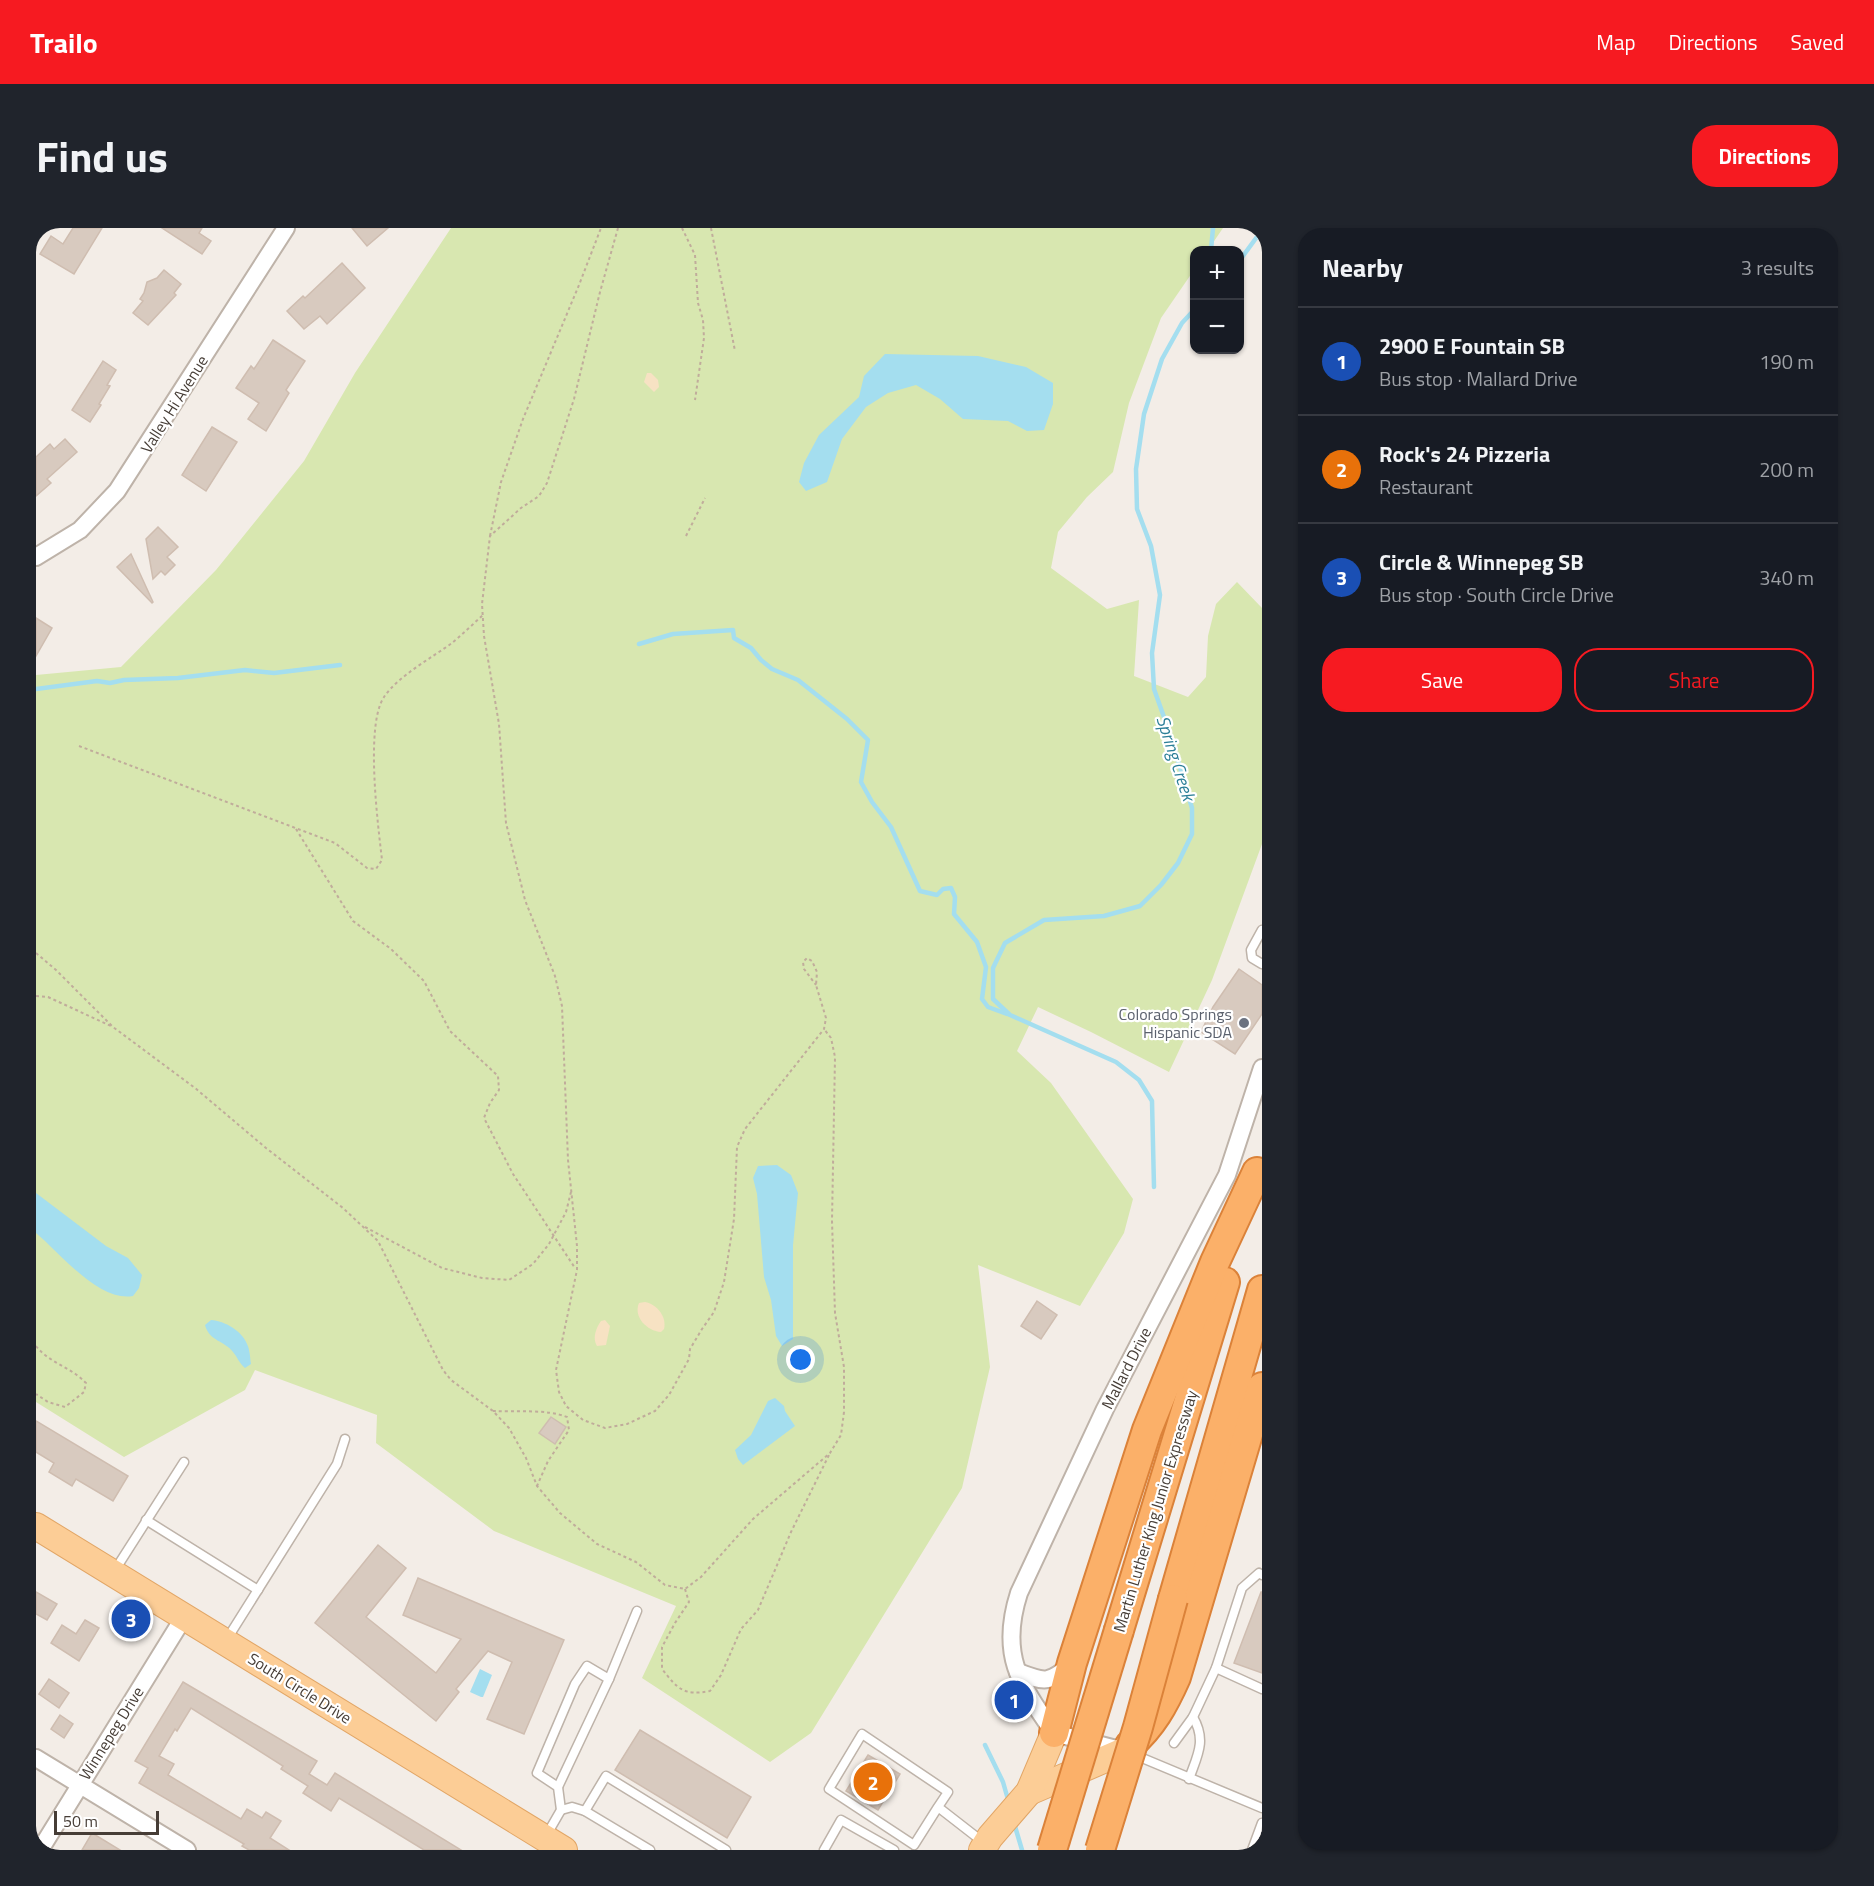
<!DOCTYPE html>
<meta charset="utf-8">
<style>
body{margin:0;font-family:"Titillium Web",sans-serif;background:#20242c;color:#f1f3f6}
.controls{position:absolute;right:18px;top:18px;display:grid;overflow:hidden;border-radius:12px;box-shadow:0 2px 4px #0004}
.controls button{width:54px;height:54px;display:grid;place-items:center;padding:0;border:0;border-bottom:2px solid #363941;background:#171b24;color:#f1f3f6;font:30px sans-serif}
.scale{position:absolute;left:18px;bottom:15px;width:105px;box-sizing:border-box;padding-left:6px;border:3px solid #463d36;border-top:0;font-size:16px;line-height:21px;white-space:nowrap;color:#463d36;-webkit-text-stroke:4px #fff;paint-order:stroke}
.you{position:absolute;left:765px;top:1132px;width:21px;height:21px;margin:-15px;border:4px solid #fff;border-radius:50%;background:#1a73e8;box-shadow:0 0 0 9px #1a73e833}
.badge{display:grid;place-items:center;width:39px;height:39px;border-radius:50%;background:#f61a21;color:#fff;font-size:20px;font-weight:700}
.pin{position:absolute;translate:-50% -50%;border:3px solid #fff;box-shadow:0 2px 6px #0006}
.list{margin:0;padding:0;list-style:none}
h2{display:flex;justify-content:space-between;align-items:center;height:78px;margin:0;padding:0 24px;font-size:26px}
h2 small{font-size:20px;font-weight:400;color:#9ea1a6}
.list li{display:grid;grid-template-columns:39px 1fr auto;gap:18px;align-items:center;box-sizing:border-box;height:108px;padding:0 24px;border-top:2px solid #363941}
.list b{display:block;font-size:22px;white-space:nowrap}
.list p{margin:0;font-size:20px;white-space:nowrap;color:#9ea1a6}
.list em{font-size:20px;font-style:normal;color:#9ea1a6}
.actions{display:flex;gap:12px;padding:18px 24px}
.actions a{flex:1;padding:14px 0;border:2px solid #f61a21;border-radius:24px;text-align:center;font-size:21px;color:#f61a21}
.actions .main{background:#f61a21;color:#fff}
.map{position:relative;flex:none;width:1226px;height:1622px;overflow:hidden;border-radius:24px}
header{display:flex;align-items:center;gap:36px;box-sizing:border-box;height:84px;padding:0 30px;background:#f61a21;color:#fff}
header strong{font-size:28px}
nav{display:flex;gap:33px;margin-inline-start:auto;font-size:21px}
.intro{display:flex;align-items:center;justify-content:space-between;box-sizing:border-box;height:144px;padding:0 36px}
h1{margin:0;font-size:42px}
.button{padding:15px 27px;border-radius:24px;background:#f61a21;color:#fff;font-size:21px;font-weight:700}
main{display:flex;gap:36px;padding:0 36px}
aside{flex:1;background:#171b24;border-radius:24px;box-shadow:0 2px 4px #0004}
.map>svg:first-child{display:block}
</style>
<header>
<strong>Trailo</strong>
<nav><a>Map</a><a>Directions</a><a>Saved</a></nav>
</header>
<div class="intro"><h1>Find us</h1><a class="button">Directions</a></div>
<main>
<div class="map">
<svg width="1226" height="1622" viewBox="0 0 1226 1622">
<rect width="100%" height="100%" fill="#f3ede7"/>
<polygon fill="#d8e7b0" points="415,0 1187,0 1172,22 1158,22 1158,42 1125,90 1093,175 1077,244 1051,269 1022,304 1015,340 1071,381 1103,372 1098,448 1152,469 1170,449 1172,408 1180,376 1201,354 1226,380 1226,616 1176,752 1133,844 1055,804 1002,779 981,823 1015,855 1097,971 1088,1005 1044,1078 942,1037 954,1139 926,1260 775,1505 734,1534 606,1450 640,1378 458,1303 340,1215 341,1187 219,1142 209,1162 88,1229 0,1174 0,447 85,439 180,342 268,233 319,145"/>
<g fill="#f7e2c3">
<polygon points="611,145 615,145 622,152 623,159 618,164 608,154"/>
<path d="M 609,1074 C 621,1076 631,1089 628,1101 L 625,1104 C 611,1103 597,1089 603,1075 Z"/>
<path d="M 569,1092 L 574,1098 L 570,1117 L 561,1118 C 556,1110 560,1100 565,1093 Z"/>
</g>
<g fill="#a4deef">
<polygon points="849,126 942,128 990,139 1017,155 1017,176 1008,202 991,203 972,193 927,191 904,171 880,157 852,165 830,179 806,211 791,254 770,263 763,254 768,235 783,207 823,169 828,148"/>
<polygon points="741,937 755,947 762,965 757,1017 757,1111 746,1118 740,1108 735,1072 728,1049 721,966 717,950 722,938"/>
<path d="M 0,965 L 70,1018 L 92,1030 L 106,1047 L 103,1060 L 97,1068 C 63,1074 25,1026 0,1005 Z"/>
<path d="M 175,1092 C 189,1093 206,1103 211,1116 C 214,1122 214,1130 215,1136 L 209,1140 C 203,1135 202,1130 197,1124 C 189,1113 173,1113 169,1097 Z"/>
<polygon points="739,1170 748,1178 749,1183 759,1198 707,1237 702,1231 699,1222 715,1207 732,1173"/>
<polygon points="444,1441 456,1447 447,1469 445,1469 434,1464"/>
</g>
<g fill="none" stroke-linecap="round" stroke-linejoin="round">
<g stroke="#a4deef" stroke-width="4.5">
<polyline points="1175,22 1177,0"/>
<polyline points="1204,32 1226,2"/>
<polyline points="603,416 637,406 697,402 698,410 715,420 725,432 736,441 762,452 811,491 832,512 825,554 836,574 855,599 884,663 901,667 907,661 915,660 919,669 918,686 941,714 950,739 946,771 952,779 971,786"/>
<polyline points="0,461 61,453 74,455 88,452 142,450 209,442 238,445 304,437"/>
<polyline points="1118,959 1116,873 1103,852 1080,834 974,787 957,771 957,740 969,715 1008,692 1068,688 1104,678 1125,657 1142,635 1156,606 1156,580 1134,506 1118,461 1116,425 1124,367 1115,318 1101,281 1100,241 1108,186 1126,131 1146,95 1158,82"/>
<polyline points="949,1517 967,1554 973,1575"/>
<polyline points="978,1595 986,1622"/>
</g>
</g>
<g fill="#d8cabf" stroke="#cfbdb0" stroke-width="1.5">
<polygon points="37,0 66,0 38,46 4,26 15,8 27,16"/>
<polygon points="126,0 166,0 163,5 175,13 166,26"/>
<polygon points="316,0 352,0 331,18"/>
<polygon points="306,35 329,60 291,96 284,88 268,101 251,83 267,68 269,70"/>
<polygon points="128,42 145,56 138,65 140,67 112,97 97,85 107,73 104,71 108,65 111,54 121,50"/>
<polygon points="237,112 269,133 250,162 253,165 230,203 212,191 223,175 200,160 215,138 218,141"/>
<polygon points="67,133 80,142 71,157 74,158 63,176 65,177 54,194 36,182"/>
<polygon points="176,199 201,214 170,263 146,247"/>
<polygon points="29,211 41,224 11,251 15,255 0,268 0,229 14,216 18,221"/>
<polygon points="122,299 142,319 131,329 139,337 129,347 125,343 117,351 110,311"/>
<polygon points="95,326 117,374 116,375 81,339"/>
<polygon points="0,390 16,400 0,428"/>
<polygon points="1203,741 1226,757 1226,786 1199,826 1165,804 1177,779"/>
<polygon points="1001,1073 1021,1087 1005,1111 985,1098"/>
<polygon points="515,1189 530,1199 519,1216 503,1205"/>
<polygon points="0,1193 92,1248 77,1273 40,1251 36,1258 13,1244 18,1235 0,1224"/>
<polygon points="342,1317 370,1340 330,1389 400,1445 425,1411 367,1387 382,1350 528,1412 488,1506 451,1491 476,1434 452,1423 420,1461 423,1464 400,1493 279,1395"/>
<polygon points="0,1364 21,1376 11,1392 0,1386"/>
<polygon points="1225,1364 1226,1364 1226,1445 1198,1435"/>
<polygon points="49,1392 63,1400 43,1433 15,1415 26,1397 40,1406"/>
<polygon points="13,1451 33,1465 23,1480 3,1466"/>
<polygon points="147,1454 281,1533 273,1546 291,1557 299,1545 425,1622 388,1622 303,1570 295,1583 267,1565 272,1558 245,1541 247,1538 155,1480 141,1503 139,1501 123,1528 138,1536 132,1547 205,1591 211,1581 226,1590 230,1584 245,1593 234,1610 253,1622 213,1622 206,1618 208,1616 103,1555 112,1540 99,1533"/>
<polygon points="24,1487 37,1496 28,1510 15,1501"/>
<polygon points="604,1502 715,1569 691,1610 579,1542"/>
<polygon points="832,1527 864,1546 842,1582 810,1563"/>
<polygon points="56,1605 84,1622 46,1622"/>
</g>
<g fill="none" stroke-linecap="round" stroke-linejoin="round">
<g stroke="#beb3a9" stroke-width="11">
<g id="lane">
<polyline points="1226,702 1215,722 1216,730 1226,736"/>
<polyline points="110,1292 222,1362"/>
<polyline points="79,1342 148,1234"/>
<polyline points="191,1411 301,1236 309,1211"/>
<polyline points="1180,1440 1226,1461"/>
<polyline points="1138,1515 1157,1489 1180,1440 1206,1360 1223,1345 1226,1347"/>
<polyline points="1099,1527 1226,1580"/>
<path d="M 1153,1551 C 1161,1528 1171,1513 1157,1489"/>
<polyline points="522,1559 573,1451 601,1383"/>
<polyline points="902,1579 878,1617 793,1561 826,1506 912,1564 902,1579 947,1614"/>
<polyline points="525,1582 536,1579 549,1583 570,1548 690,1622"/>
<polyline points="549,1583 614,1622"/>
<polyline points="510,1608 525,1582 522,1559 501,1545 539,1456 551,1438 573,1451"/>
<polyline points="788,1622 805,1592 858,1622"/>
<polyline points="1216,1622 1226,1595"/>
</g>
</g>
<g stroke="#beb3a9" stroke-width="20">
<g id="street">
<polyline points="0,329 44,302 81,263 250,0"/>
<path d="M 982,1444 C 1008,1454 1013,1456 1034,1437"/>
<path d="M 1088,1523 L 1018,1505 C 984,1456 963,1427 983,1365 L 1069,1181 L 1191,947 L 1226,840"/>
<polyline points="0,1530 151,1622"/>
<polyline points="4,1622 148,1389"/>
</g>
</g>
<g stroke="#e2a666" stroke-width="28">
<g id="primary">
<polyline points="0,1298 528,1622"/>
<polyline points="993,1564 1088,1523"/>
<polyline points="946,1622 954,1609 993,1564 1018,1505"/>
</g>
</g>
<g stroke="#db8239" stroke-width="32">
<g id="highway">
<polyline points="1137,1371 1226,1062"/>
<polyline points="1083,1402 1189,1054"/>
<polyline points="1018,1505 1036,1435 1111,1202 1179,1034 1221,944"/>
<path d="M 1094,1517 C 1116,1498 1128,1476 1140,1449 L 1226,1159"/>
</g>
</g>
<g stroke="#c0ac9b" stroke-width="2" stroke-dasharray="3 3" stroke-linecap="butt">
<polyline points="582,0 564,64 538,171 511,255 503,268 485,280 454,308 446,376 448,408 463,496 470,595 489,672 519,748 526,778 532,932 541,1018 541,1042 520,1142 523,1164 530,1178 547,1192 569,1200 591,1196 619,1183 633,1167 653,1131 654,1121 666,1101 678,1084 688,1054 698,991 701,919 709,901 788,801 790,790 780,757 781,744 776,733 771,730 767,734 768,741 780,757"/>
<polyline points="646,0 659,27 662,75 667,92 668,110 659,172"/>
<polyline points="675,0 699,123"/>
<polyline points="454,308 465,254 487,191 543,57 565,0"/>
<polyline points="650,308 669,270"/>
<path d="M 43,518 L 299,615 L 331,640 L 340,641 L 346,632 C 342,597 329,497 348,469 C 362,448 397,429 416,415 C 427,406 437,396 447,387"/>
<polyline points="260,601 317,693 355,721 388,753 414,803 462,848 463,862 454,875 448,890 477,946 539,1040"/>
<polyline points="0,725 20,742 77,799 159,860 230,920 307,980 342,1013 407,1142 415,1152 457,1183 473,1200 490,1230 501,1258 524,1285 561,1316 600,1334 629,1357 649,1361 665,1349 717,1291 794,1225 805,1207 808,1184 808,1139 799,1085 796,993 799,829 795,810 788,801"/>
<polyline points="0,768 12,769 75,798"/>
<polyline points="329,999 406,1040 446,1050 473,1052 497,1036 513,1016 530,984 535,964"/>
<path d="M 0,1118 C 13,1135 35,1139 50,1155 L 48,1164 L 29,1179 L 12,1174 L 0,1166"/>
<path d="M 457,1183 C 480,1184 511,1181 531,1189 L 533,1202 L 512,1233 L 501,1258"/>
<path d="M 649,1361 L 653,1374 L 639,1395 L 626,1419 L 626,1441 C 642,1461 647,1468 674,1463 L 685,1447 L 705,1401 L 722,1382 L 755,1304 L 793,1227"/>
</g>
<use href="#lane" stroke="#fff" stroke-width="8"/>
<use href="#street" stroke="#fff" stroke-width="16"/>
<use href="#primary" stroke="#fccd96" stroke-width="26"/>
<use href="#highway" stroke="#fbb069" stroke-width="28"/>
<g stroke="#db8239" stroke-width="32" stroke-linecap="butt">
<g id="highway-bridge">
<polyline points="1016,1622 1083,1402"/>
<polyline points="1064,1622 1102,1499 1137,1371"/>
</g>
</g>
<use href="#highway-bridge" stroke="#fbb069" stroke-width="28"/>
</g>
<circle fill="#6b7280" stroke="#fff" stroke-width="2" cx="1208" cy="795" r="6"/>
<g text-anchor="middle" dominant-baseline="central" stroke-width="4.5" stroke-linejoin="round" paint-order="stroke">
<g font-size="16" fill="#463d36" stroke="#fff">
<text transform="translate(138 176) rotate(-58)">Valley Hi Avenue</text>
<text transform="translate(1090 1140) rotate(-63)">Mallard Drive</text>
<text transform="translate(1119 1283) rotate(-73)">Martin Luther King Junior Expressway</text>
<text transform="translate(264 1460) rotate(32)">South Circle Drive</text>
<text transform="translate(75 1505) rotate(-58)">Winnepeg Drive</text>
</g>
<g font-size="16" fill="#5b616d" stroke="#fff" text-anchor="end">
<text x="1196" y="786">Colorado Springs<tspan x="1196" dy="18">Hispanic SDA</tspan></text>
</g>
<g font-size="18" font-style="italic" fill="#2c7f98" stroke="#fff">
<text transform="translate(1140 530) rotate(72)">Spring Creek</text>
</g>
</g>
</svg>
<div class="controls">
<button>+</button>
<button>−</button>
</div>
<div class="scale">50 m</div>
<div class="you"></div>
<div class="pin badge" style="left:978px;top:1472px;background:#1a4fb4">1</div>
<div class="pin badge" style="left:837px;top:1554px;background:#e8710a">2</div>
<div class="pin badge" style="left:95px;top:1391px;background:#1a4fb4">3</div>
</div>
<aside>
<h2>Nearby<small>3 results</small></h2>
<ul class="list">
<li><span class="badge" style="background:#1a4fb4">1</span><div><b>2900 E Fountain SB</b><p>Bus stop · Mallard Drive</p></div><em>190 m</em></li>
<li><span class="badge" style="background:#e8710a">2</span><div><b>Rock's 24 Pizzeria</b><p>Restaurant</p></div><em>200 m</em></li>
<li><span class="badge" style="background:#1a4fb4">3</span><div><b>Circle &amp; Winnepeg SB</b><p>Bus stop · South Circle Drive</p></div><em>340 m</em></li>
</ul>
<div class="actions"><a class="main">Save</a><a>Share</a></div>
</aside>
</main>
